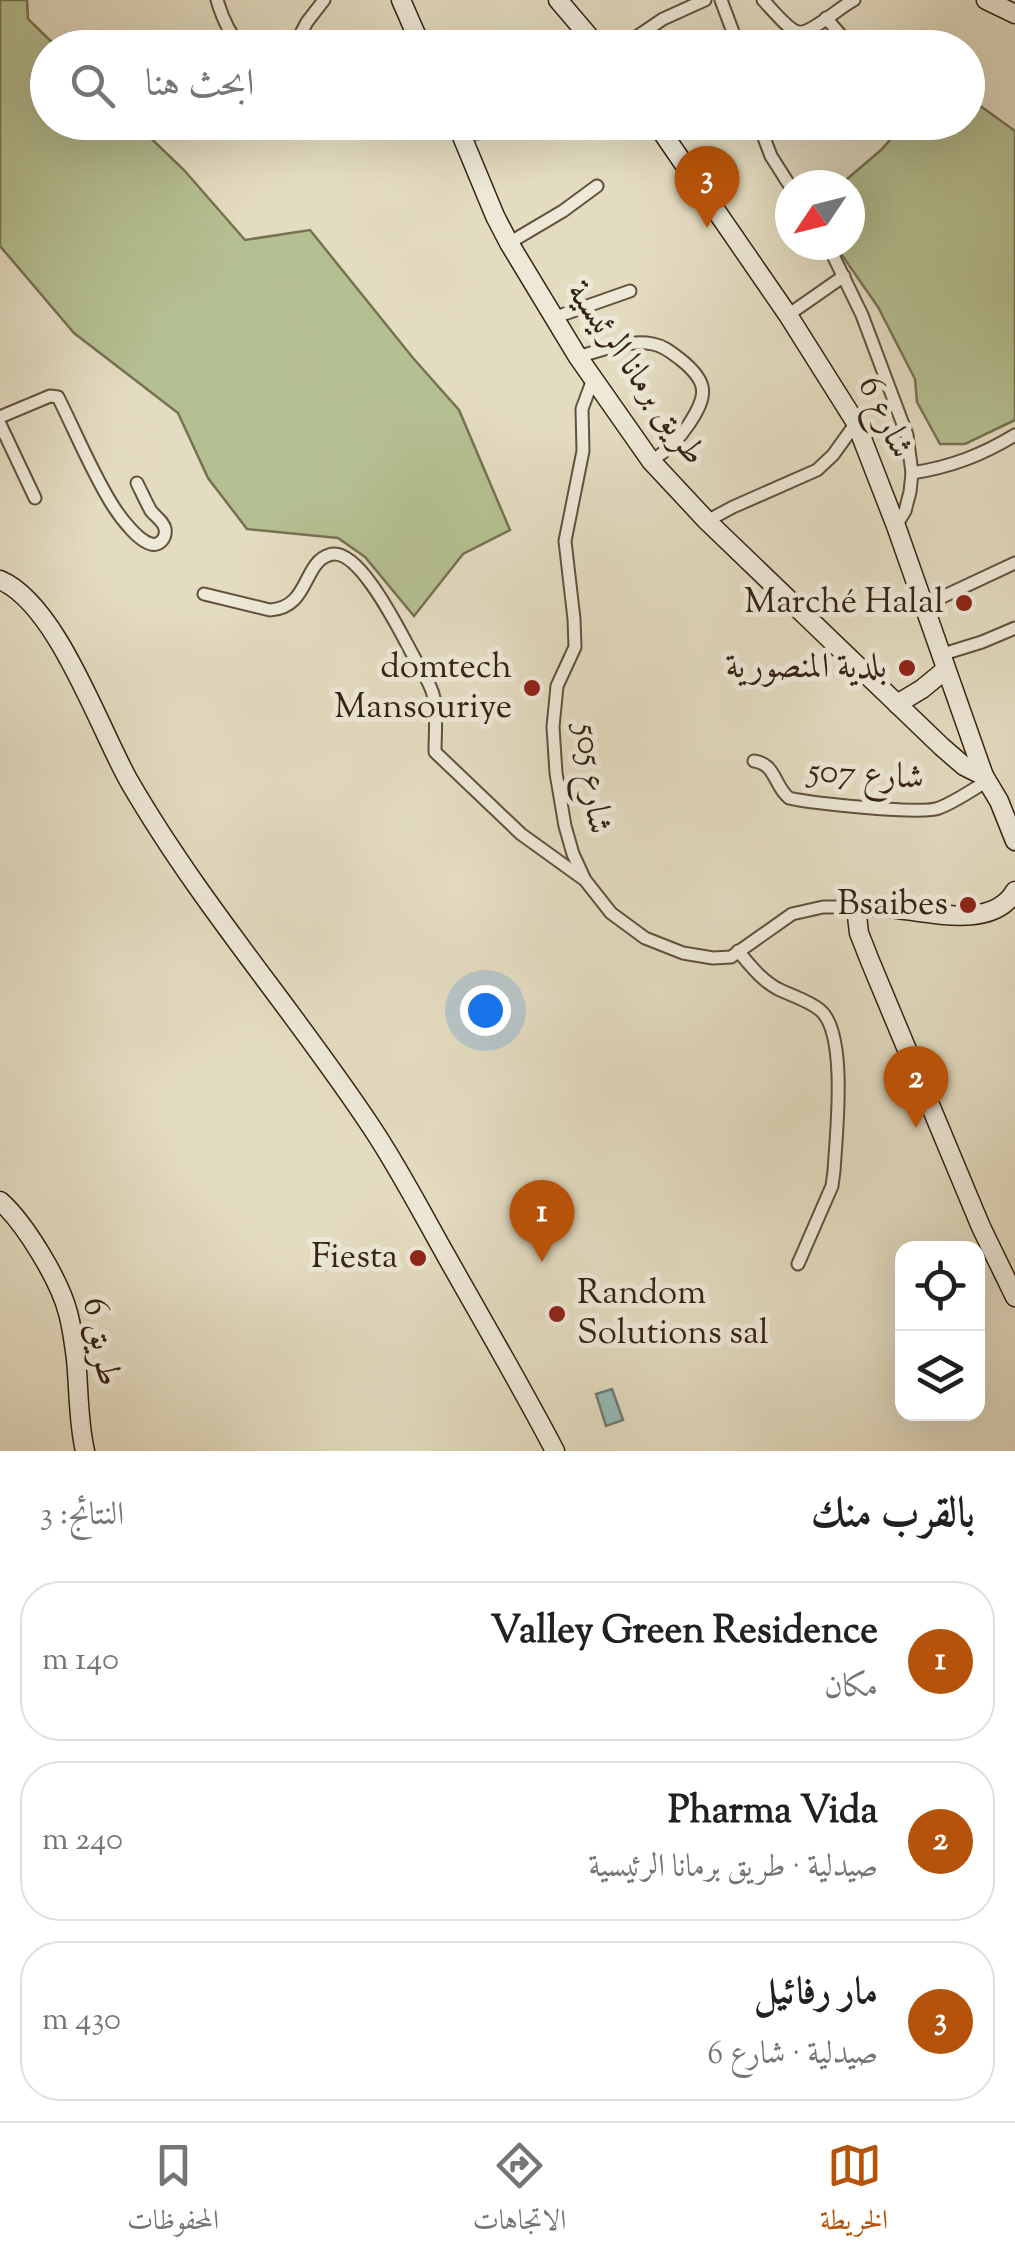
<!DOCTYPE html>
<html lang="ar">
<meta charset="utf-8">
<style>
body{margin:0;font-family:"Sorts Mill Goudy",Amiri,serif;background:#f6f6f6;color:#202124;direction:rtl}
.controls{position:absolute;right:30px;bottom:30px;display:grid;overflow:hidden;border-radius:20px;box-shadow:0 10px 40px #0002}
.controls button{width:90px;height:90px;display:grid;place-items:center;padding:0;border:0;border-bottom:2px solid #e0e0e0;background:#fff;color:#202124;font:50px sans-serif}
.compass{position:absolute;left:775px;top:170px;width:90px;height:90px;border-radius:50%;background:#fff;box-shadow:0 10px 40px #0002;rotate:235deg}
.you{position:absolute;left:485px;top:1010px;width:35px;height:35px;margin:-25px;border:8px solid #fff;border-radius:50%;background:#1a73e8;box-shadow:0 0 0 15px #1a73e833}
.badge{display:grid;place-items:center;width:65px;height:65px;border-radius:50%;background:#b45309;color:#fff;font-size:32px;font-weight:700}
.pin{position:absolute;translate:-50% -82px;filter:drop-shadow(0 2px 5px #0008)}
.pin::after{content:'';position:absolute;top:52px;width:35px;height:30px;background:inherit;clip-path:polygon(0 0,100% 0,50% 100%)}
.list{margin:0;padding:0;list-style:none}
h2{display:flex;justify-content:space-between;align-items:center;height:130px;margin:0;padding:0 40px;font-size:42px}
h2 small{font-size:32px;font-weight:400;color:#757577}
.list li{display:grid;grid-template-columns:65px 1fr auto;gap:30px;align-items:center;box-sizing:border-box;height:160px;margin:0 20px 20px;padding:0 20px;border:2px solid #e0e0e0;border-radius:40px}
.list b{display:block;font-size:38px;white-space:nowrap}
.list p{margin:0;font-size:32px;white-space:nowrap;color:#757577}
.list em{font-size:32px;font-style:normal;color:#757577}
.icon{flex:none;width:55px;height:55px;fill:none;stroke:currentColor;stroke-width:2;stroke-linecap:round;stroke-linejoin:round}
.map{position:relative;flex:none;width:1015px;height:1451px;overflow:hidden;direction:ltr}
.search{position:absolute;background:#fff;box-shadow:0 10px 40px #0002;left:30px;right:30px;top:30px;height:110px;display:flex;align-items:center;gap:25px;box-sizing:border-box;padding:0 35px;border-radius:55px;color:#757577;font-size:38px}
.sheet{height:670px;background:#fff}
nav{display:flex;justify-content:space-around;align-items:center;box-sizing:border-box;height:140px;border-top:2px solid #e0e0e0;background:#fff;font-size:28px;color:#757577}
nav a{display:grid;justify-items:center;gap:5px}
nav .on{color:#b45309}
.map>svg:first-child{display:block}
</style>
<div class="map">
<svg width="1015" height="1451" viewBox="0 0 1015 1451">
<rect width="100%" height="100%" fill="#e4dcc1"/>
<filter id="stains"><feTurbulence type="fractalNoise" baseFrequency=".002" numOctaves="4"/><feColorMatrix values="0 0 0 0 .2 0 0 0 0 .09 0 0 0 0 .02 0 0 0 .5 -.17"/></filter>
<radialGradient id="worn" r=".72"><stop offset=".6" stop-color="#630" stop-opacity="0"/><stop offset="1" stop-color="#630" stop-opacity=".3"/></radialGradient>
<g fill="#b5c092" stroke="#767252" stroke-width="2.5">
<polygon points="0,0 27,0 28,19 57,47 48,48 48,122 135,123 184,170 245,240 310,230 413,358 459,410 510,530 463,554 414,616 365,557 338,538 247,529 208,478 178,413 74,333 0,246"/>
<polygon points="968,97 1015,131 1015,420 965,444 940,444 917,402 915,379 878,307 835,245 850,245 850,185 840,185 881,150 905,123 968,122"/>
</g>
<polygon fill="#96bbb7" stroke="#707e75" stroke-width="2.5" points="612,1389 623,1420 606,1426 596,1394"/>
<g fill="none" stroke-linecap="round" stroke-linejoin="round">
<g stroke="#62513d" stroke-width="15">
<g id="street">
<path d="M 217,0 C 222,17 230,35 242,48"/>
<polyline points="721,0 739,48"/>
<path d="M 763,0 C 771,8 789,31 799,32 C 811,34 841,6 854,0"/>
<polyline points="826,18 852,48"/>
<polyline points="293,48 307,22 324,0"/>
<polyline points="620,48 663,19 705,0"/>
<polyline points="758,122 771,156 790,186"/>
<polyline points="461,135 501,130 510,122"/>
<polyline points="509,243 563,211 597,186"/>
<polyline points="828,245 862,315 907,435 912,473 910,492 905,511 896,526"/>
<polyline points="788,315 844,276"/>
<polyline points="553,318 630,291"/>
<path d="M 578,357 C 602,350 628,339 653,344 C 664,346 672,353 680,359 C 709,382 708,395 689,424 C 678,441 667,451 651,461"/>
<polyline points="593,379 582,409 583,451 565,541 574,619 575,647 557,686 553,727 556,773 565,826 573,854 585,880 611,913 645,938 683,953 713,958 731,957 792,914 823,907 856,907"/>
<path d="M 0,417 L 50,396 L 58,397 C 75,431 90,468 110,501 C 117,513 144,552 159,543 C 164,540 166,534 165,529 C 164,522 156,517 151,511 C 146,502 142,493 137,483"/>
<polyline points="0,424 35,498"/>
<path d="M 912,473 C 951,467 982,455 1015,435"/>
<polyline points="707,521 733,507 817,470 833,455 856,423"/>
<path d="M 204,594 L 270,610 C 309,608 303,563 329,555 C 359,544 402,636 414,657 C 421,670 431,683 434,698 C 437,715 435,735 435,752 L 521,834 L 582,878"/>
<polyline points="923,606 1015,563"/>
<polyline points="940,655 982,642 1015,628"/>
<path d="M 754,761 C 776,764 774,786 789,798 C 810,803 922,815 939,808 C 955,802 972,790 987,781"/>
<path d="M 738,951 C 750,965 761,980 778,989 C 792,996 808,1000 820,1010 C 848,1033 836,1135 834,1171 L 832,1186 L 798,1264"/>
</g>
</g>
<g stroke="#362311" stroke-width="21">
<g id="secondary">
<polyline points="401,0 422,48"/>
<polyline points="558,0 599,48"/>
<polyline points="986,0 1015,14"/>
<polyline points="456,122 495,216 509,243 578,357 651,461 707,521 942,747 964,766 984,776 999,801 1015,841"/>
<polyline points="655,122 788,315 856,423 896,526 984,776"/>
<path d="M 0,580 C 57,604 99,728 129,781 C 200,904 294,1010 372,1128 C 400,1170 423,1215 448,1259 C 484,1323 521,1386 555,1451"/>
<polyline points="897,704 922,689 945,670"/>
<path d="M 1015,891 C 988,939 900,901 856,907 L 859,933 L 870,961 L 981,1227 L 1015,1297"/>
<path d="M 0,1201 C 25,1223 60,1281 68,1313 C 72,1327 74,1344 76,1359 C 79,1389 78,1421 85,1451"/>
</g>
</g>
<use href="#street" stroke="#ede8d7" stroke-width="11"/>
<use href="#secondary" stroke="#ede8d7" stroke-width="18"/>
</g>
<g fill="#8f2418" stroke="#ede8d7" stroke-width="4">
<circle cx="964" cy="603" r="10"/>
<circle cx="907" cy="668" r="10"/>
<circle cx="532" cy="688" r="10"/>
<circle cx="968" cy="905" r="10"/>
<circle cx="418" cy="1258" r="10"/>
<circle cx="557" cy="1314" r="10"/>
</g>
<g text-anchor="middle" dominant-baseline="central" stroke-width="10" stroke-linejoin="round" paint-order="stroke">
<g font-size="35" fill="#362311" stroke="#ede8d7">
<text transform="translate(635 374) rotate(55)">طريق برمانا الرئيسية</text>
<text transform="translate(884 418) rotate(65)">شارع 6</text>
<text transform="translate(866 776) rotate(4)">شارع 507</text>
<text transform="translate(591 779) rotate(83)">شارع 505</text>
<text transform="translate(100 1342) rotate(80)">طريق 6</text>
</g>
<g font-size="35" fill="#362311" stroke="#ede8d7" text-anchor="end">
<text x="944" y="603">Marché Halal</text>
<text x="512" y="668">domtech<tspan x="512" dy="40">Mansouriye</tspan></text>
<text x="887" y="668">بلدية المنصورية</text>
<text x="948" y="905">Bsaibes</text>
<text x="398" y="1258">Fiesta</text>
<text x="577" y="1294" text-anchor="start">Random<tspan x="577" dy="40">Solutions sal</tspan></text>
</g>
</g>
<rect width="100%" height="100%" filter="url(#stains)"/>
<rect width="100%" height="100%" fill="url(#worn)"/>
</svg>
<div class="controls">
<button><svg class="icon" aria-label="locate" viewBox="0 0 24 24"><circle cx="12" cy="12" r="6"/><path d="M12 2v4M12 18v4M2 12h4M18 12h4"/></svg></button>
<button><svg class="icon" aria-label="layers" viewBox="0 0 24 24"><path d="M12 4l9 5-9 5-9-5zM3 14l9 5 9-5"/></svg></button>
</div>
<svg class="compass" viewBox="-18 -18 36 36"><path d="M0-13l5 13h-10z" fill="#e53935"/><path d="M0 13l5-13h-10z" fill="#757577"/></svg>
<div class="you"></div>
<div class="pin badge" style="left:542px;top:1262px">1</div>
<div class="pin badge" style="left:916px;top:1128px">2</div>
<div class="pin badge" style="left:707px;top:228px">3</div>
<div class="search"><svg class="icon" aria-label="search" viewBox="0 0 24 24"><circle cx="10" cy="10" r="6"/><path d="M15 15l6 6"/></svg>ابحث هنا</div>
</div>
<section class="sheet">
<h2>بالقرب منك<small>النتائج: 3</small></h2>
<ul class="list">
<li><span class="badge">1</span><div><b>Valley Green Residence</b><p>مكان</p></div><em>140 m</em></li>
<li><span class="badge">2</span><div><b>Pharma Vida</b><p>صيدلية · طريق برمانا الرئيسية</p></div><em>240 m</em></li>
<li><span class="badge">3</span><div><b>مار رفائيل</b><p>صيدلية · شارع 6</p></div><em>430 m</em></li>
</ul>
</section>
<nav>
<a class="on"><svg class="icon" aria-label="map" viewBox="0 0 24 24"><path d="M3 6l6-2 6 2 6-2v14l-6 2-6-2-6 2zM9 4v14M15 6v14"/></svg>الخريطة</a>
<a><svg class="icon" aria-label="directions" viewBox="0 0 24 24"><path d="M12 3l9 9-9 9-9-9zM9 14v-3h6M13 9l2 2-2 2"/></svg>الاتجاهات</a>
<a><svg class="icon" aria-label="saved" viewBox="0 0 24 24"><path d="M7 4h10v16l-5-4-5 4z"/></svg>المحفوظات</a>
</nav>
